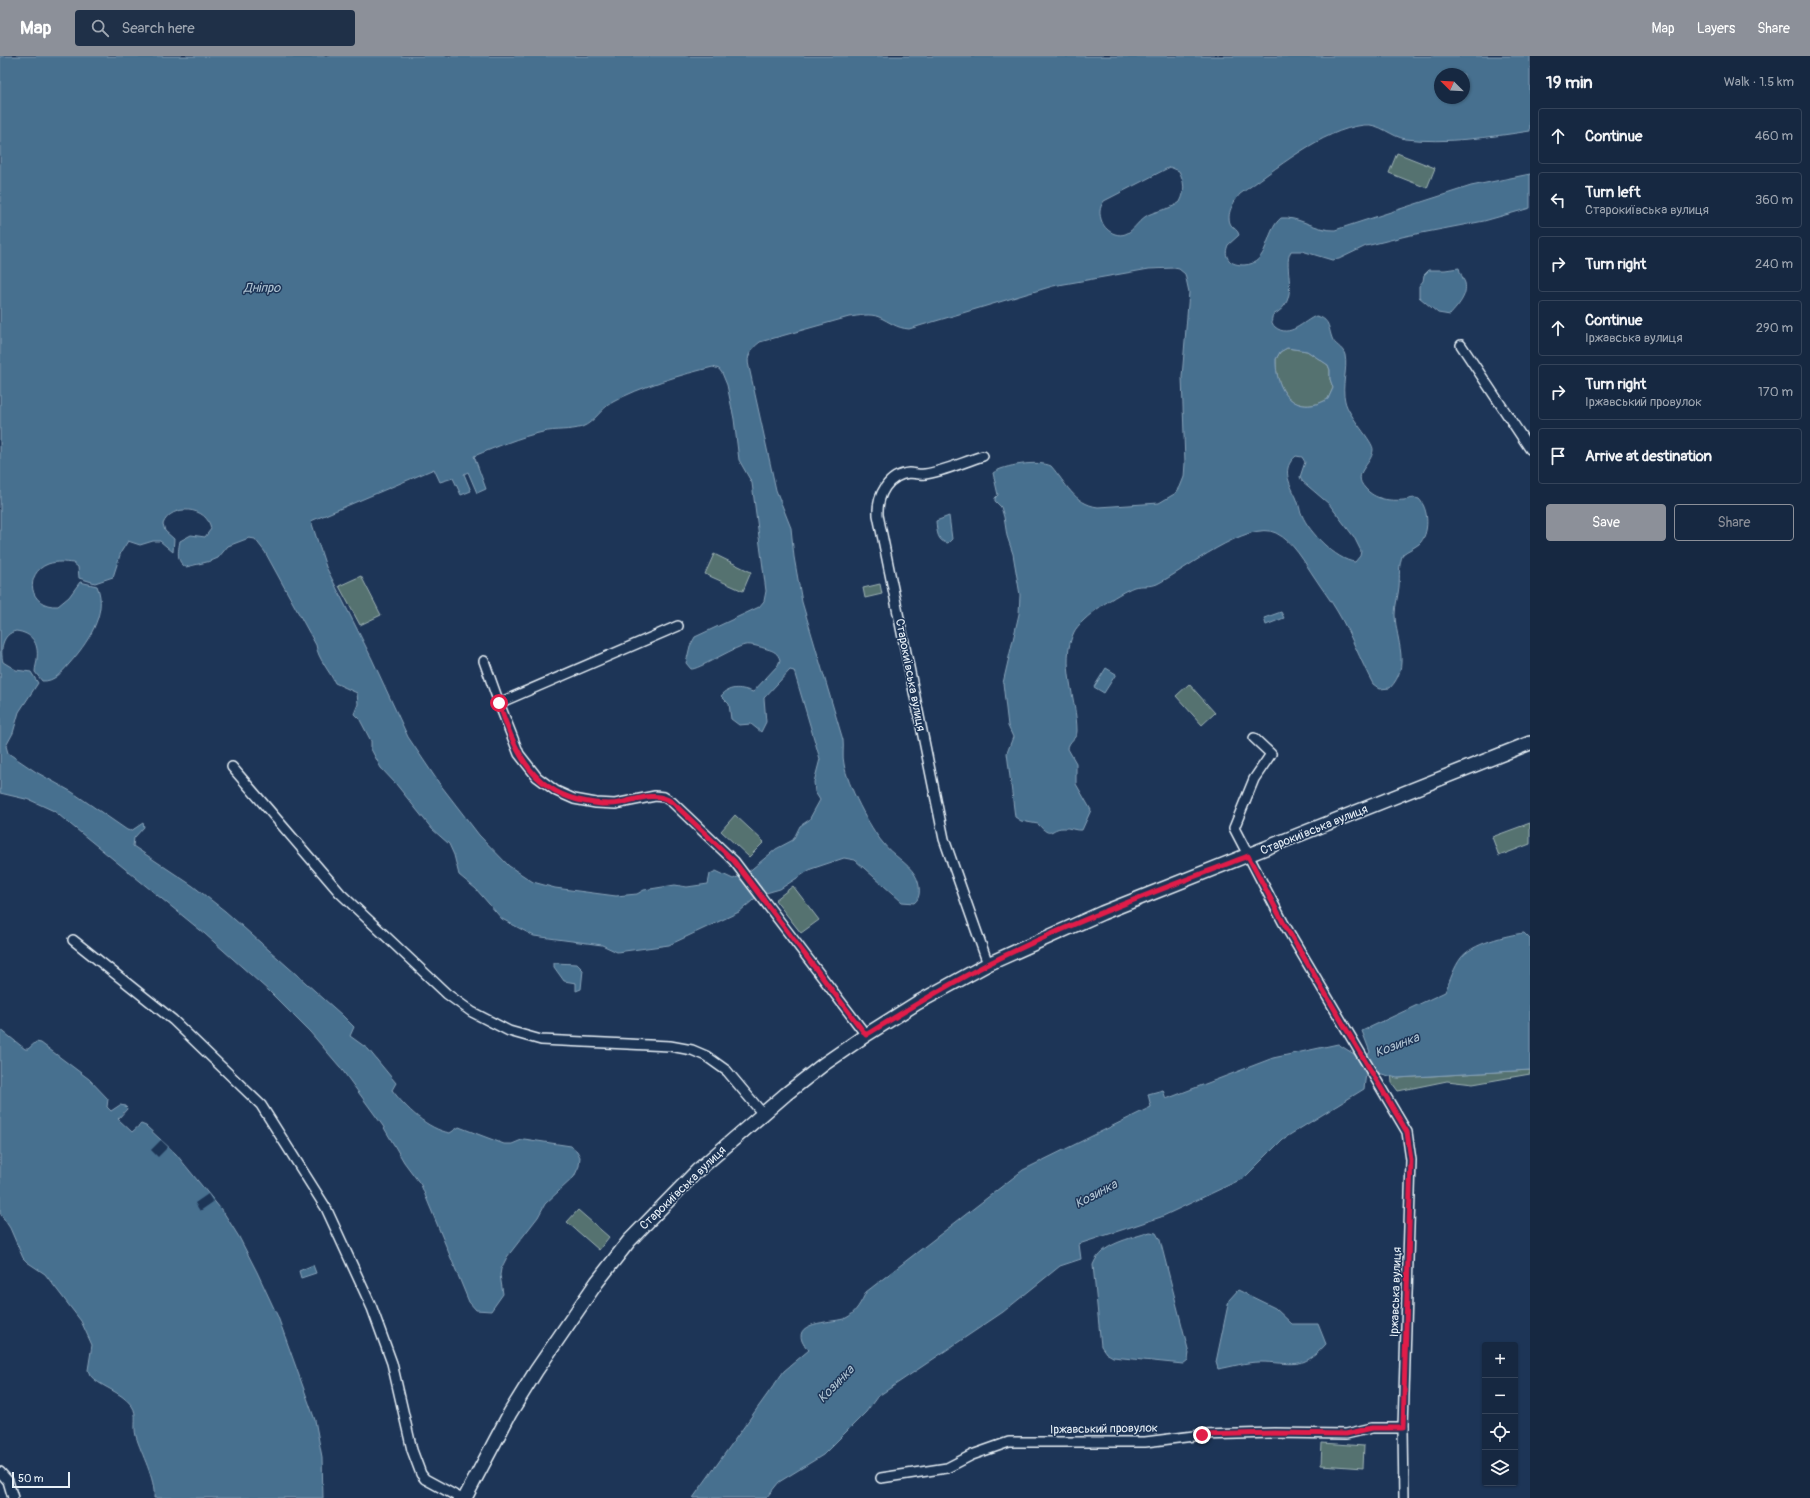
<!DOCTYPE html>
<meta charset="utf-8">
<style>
body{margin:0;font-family:Pangolin,sans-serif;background:#1f3048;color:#f1f3f6}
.controls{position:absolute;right:12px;bottom:12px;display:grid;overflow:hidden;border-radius:4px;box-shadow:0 1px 3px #0004}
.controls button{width:36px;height:36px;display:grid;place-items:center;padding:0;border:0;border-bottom:1px solid #35445a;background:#162841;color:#f1f3f6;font:20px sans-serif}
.compass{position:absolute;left:1434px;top:12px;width:36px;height:36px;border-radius:50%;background:#162841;box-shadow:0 1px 3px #0004;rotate:294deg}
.scale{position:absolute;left:12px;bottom:10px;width:58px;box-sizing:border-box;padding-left:4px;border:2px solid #e8f1f8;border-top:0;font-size:11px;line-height:14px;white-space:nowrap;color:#e8f1f8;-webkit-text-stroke:3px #1d3557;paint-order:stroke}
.stop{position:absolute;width:12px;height:12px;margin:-9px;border:3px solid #e11d48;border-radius:50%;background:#fff}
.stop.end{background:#e11d48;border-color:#fff;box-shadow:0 1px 4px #0008}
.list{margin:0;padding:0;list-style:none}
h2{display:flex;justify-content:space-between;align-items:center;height:52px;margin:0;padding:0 16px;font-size:17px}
h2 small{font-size:13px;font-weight:400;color:#9ea6b1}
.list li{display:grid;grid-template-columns:26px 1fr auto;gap:12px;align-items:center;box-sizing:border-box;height:56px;margin:0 8px 8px;padding:0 8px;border:1px solid #35445a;border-radius:4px}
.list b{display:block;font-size:15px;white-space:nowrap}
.list p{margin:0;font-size:13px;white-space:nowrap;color:#9ea6b1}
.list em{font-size:13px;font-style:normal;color:#9ea6b1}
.actions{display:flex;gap:8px;padding:12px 16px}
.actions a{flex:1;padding:9px 0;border:1px solid #8c9099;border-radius:4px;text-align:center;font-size:14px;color:#8c9099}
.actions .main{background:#8c9099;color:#fff}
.icon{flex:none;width:22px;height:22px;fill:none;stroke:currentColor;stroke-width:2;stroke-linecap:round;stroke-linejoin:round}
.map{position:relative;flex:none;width:1530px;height:1442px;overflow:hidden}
header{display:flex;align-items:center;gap:24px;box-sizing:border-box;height:56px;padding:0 20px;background:#8c9099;color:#fff}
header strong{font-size:19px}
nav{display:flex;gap:22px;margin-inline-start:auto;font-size:14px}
.search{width:280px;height:36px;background:#1f3048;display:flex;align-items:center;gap:10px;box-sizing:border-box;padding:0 14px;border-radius:4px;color:#9ea6b1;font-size:15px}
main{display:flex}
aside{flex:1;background:#162841}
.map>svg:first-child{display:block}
</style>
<header>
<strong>Map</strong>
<div class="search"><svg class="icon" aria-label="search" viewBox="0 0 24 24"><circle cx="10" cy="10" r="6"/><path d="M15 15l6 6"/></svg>Search here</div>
<nav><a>Map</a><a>Layers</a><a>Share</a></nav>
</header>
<main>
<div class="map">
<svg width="1530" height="1442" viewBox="0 0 1530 1442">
<rect width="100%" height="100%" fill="#1d3557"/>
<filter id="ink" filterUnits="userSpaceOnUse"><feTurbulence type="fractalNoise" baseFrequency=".025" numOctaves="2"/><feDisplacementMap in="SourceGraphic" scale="8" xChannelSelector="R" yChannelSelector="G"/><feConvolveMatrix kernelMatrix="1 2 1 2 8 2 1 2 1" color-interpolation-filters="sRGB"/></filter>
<g filter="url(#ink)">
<g fill="#557270" stroke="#9eb2b4">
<polygon points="1397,97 1435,112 1427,132 1389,117"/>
<path d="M 1287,292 L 1307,295 L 1328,309 L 1330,314 L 1330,323 L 1333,332 L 1328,343 C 1295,362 1275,335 1276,303 L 1280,296 Z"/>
<polygon points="714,498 751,516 743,535 705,518"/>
<polygon points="361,520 381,559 360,569 339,530"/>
<polygon points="880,528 882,538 865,542 863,532"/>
<polygon points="1189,628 1215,657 1202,669 1176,640"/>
<polygon points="735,759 764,786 749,801 721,775"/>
<polygon points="1530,767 1530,788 1499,800 1492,781"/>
<polygon points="793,830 819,864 801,877 775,844"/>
<polygon points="1530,1014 1530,1018 1473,1028 1447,1025 1398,1035 1392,1027 1391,1016 1398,1022"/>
<polygon points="578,1154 609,1181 599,1194 567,1166"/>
<polygon points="1322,1387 1364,1390 1363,1412 1321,1409"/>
</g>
<g fill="#476f8f" stroke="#87a3b9" fill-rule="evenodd">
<path d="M 0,0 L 1530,0 L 1530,75 C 1490,81 1446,88 1406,83 C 1391,81 1380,67 1364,69 C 1321,74 1275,114 1240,138 C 1234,145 1225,159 1231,169 C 1234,173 1238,174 1239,179 L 1228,189 C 1226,194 1225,199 1229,204 C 1232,208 1239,209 1244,209 C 1270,208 1264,176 1281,162 C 1299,160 1316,175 1335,174 L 1471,130 L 1530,118 L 1530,152 L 1484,165 L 1406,180 L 1366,190 L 1339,203 L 1332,204 L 1302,195 L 1291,195 C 1281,211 1303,244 1273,259 C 1271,263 1271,267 1275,271 C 1290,283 1303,265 1316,260 C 1330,263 1328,271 1332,282 C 1334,289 1343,291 1345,299 C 1348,314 1341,329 1345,345 C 1348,360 1374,386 1373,394 C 1372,409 1351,417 1365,432 C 1375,444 1390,445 1404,444 C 1410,443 1414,441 1419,443 C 1429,453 1430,478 1419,488 C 1414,492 1408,494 1403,498 C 1398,509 1400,520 1399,531 C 1398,541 1395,549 1395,559 C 1396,585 1411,610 1390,632 L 1380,633 L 1373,628 C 1360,604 1351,578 1337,555 C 1330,543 1322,533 1315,522 C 1304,506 1294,486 1276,477 C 1248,463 1184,515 1157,528 C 1150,531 1141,529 1134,531 C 1118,537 1081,562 1074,576 C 1059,607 1077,643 1077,675 C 1077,683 1068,685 1068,693 L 1076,707 L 1076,728 L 1091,754 L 1082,774 C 1076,775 1069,771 1063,772 C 1050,772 1052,784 1038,768 L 1021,765 L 1015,761 L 1007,697 L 1013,681 L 1008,670 L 1003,627 L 1019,558 L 1020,539 L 1013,498 L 1007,480 L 1004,461 L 1001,451 L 995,445 L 995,442 L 998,439 L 993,417 C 1003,409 1039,404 1051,410 C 1066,427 1074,448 1098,451 L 1159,447 L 1176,437 L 1180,431 L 1184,421 L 1185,407 L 1182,321 L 1189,236 L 1185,218 L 1179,213 L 1174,212 L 1149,213 L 1053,230 L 909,273 C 896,272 890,266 879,261 C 870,257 859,260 849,261 L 760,286 C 751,293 746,300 749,311 L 776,434 L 791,472 L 794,501 L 802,546 L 843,684 C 844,692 842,700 844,708 C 847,728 870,772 883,787 C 892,799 908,807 915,819 C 920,827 922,842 914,847 L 902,846 L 855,804 L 844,802 L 811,813 L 780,833 L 759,839 L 739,856 L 669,889 L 617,896 L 602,889 L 534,880 L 502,863 L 476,833 L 459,819 L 454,799 L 449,788 L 432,773 L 396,728 L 381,712 L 371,693 L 371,685 L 360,664 L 354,658 L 358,648 L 357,637 L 335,627 C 329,614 318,603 316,589 L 265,496 L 255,483 L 249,482 L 228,490 L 218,502 L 211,505 L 186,511 C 176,506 178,495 180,485 L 191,479 L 205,481 L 211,473 C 208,450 171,447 163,468 L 165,475 L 174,483 L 173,496 L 160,485 L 153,485 L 140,489 L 128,485 L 121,496 L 113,521 L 95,527 L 79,522 L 78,511 L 73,507 C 64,506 57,505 48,508 C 24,517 28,552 58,550 L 69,541 L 80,526 L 97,530 C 109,557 86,589 69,608 C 62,616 54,626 42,625 L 35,616 C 35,611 37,607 37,603 C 39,587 32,577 16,575 C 2,578 0,594 3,606 L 16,614 L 31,616 L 38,627 L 19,656 L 13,677 L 6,690 L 8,697 L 36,716 L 72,736 L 127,774 L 131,775 L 143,767 L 144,771 L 134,782 L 133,790 L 193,830 L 225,855 L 342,959 L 354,971 L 350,980 L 368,993 L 396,1027 L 392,1034 C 406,1052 427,1073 450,1077 L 459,1071 L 504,1088 L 512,1088 L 524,1083 L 571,1090 L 577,1095 L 580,1101 L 579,1110 L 574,1121 L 545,1148 L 538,1161 L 507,1201 L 501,1213 L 500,1219 L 503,1238 L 491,1255 L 476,1254 L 469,1246 L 421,1129 L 404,1106 L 383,1070 L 340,1011 L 310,976 L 269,935 L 205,878 L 54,755 L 30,744 L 0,737 ZM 1440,18 L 1464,18 L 1464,42 L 1440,42 ZM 1170,111 L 1179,115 C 1184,125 1186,135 1180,146 C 1172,153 1158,154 1148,159 C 1136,165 1131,183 1115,178 C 1109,176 1104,171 1102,166 C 1099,158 1099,152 1104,145 ZM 1287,292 L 1307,295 L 1328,309 L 1330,314 L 1330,323 L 1333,332 L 1328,343 C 1295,362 1275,335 1276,303 L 1280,296 ZM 713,311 L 719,313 L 722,317 L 727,329 L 734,363 L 739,404 L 752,427 L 766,535 L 764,545 L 759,551 L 695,581 L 690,590 L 686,607 L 691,613 C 698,614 732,592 745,589 C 752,588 760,591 767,593 C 774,595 778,597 780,604 L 778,609 L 753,636 C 742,632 730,629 721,640 L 729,648 L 731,663 L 739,669 L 751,668 L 761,676 L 766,666 L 764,642 L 790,614 L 794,615 L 820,703 L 814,726 L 815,736 L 820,744 L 809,764 L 800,770 L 793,784 L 776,793 L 747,817 L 733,823 L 716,815 L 710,818 L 708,828 L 687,831 L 675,829 L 644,834 L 637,838 L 616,840 L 555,832 L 533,826 L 509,810 L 479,779 L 439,727 L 408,681 L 372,603 L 326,511 L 311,465 L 434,413 L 440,426 L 453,422 L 461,439 L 471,435 L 464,418 L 468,416 L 477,437 L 486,433 L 474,400 C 497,391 519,381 543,376 C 555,373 570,375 582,371 C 595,366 601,352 613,346 C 639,331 683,318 713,311 ZM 1296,400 L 1302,401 L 1305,406 L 1300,421 L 1302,425 L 1329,448 L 1354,481 L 1361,495 L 1360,500 L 1355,506 C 1336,504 1309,476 1302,459 C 1299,453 1299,447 1296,441 C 1289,427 1281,412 1296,400 Z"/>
<path d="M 1459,212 C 1460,217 1463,222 1465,227 C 1468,239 1458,250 1450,259 L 1438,257 L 1419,241 L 1419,230 L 1423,225 L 1424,219 L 1429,214 L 1445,214 Z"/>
<path d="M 949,460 L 952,483 L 948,487 C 937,486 937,475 936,465 Z"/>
<polygon points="1281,556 1284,562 1266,569 1264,562"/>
<polygon points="1106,612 1116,618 1104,637 1094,631"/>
<path d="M 1524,877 L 1530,883 L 1530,1014 L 1397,1022 L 1378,1017 L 1367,1000 L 1370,996 L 1362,975 L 1445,936 C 1450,925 1454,911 1461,902 C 1471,888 1507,879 1524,877 Z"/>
<polygon points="554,907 577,908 583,914 581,933 576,935 576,927 564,925 554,911"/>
<path d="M 0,973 L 25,993 L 28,993 L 36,986 L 41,987 L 89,1023 L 108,1043 L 107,1051 L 111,1055 L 120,1049 L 126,1050 L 127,1053 L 118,1063 L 132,1076 L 141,1068 L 146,1070 L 176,1098 L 224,1157 L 239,1181 L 257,1216 L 278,1261 L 315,1364 L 322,1401 L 323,1442 L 154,1442 C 156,1423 141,1398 136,1380 C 133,1370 138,1358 132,1350 C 121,1335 98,1330 90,1319 L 88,1314 L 92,1289 L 81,1265 L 45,1218 L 27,1206 L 23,1202 L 10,1172 L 0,1157 Z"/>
<path d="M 1338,988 L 1354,998 L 1366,1017 L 1364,1033 L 1283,1083 L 1244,1122 L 1161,1161 L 1079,1188 L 1081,1203 L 1060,1210 L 1003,1256 L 877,1341 L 866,1356 L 823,1399 L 779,1426 L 766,1442 L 693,1442 L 784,1315 L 809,1294 C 807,1292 803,1288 802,1285 C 794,1264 836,1267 846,1262 C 855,1258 862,1245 866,1236 L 1023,1114 L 1151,1051 L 1148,1038 L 1163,1034 L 1166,1043 L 1273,1002 Z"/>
<path d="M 1150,1176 L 1156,1177 L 1160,1184 L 1189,1297 L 1188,1304 L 1183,1308 L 1113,1301 L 1106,1297 L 1101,1290 L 1093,1209 C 1101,1187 1130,1183 1150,1176 Z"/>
<polygon points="313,1209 316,1217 301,1222 299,1215"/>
<path d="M 1238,1234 L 1275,1252 L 1292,1268 L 1318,1268 L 1326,1288 C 1301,1316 1293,1306 1259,1306 C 1246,1306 1231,1311 1218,1313 L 1216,1306 L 1229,1244 Z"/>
</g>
<g fill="#1d3557">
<polygon points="161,1084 168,1091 158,1101 151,1094"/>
<polygon points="208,1138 213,1146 200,1155 195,1147"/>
</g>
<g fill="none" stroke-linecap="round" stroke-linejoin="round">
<g stroke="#e8f1f8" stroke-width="12">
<g id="street">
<polyline points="1461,289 1530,393"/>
<path d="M 983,400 C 966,405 942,416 925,418 C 920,419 914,417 909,417 C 888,419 877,439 878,459 L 944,783 L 988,908"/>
<polyline points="678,570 499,647 519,698 537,721 556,735 574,743 596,747 615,748 655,740 664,741 672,746 734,805 866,979"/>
<polyline points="484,605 499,647"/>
<polyline points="1254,682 1271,698 1254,723 1234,772 1283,866 1407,1076 1411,1104 1403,1372 1404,1442"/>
<polyline points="232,711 340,837 447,938 472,956 509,975 541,984 670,990 692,994 706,1000 727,1015 763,1058"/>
<polyline points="73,884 173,964 261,1049 326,1152 372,1252 392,1307 412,1394 421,1418 425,1423 460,1442"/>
<polyline points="0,1416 8,1425 13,1442"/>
<polyline points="881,1422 947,1412 972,1399 1009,1386 1145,1386 1202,1379 1274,1377 1346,1378 1372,1372 1403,1372"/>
</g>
</g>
<g stroke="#e8f1f8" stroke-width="16">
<polyline id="secondary" points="465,1442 510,1357 536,1315 597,1226 629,1185 697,1115 786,1038 824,1008 866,979 917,947 988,908 1102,857 1530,687"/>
</g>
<use href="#street" stroke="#1d3557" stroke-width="9"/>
<use href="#secondary" stroke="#1d3557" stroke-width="13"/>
</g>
</g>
<g fill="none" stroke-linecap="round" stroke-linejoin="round" filter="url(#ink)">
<path stroke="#e11d48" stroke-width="5" d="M 499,647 C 514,691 528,731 578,744 C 591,747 606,750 620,747 C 638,743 655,735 672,746 L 734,805 L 866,979 C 905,955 945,930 986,909 C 1071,866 1160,834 1248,800 L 1283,866 L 1407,1076 L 1411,1104 L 1403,1372 L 1372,1372 L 1346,1378 L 1274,1377 L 1202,1379"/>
</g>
<g text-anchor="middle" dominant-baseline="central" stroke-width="3" stroke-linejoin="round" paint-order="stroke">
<g font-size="12" fill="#e8f1f8" stroke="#1d3557">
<text transform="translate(910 619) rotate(79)">Старокиївська вулиця</text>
<text transform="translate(1314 774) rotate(-22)">Старокиївська вулиця</text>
<text transform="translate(683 1132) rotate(-44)">Старокиївська вулиця</text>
<text transform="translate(1396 1236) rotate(-88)">Іржавська вулиця</text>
<text transform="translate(1104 1373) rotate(-1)">Іржавський провулок</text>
</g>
<g font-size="13" font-style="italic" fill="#b0c4d3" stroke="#1d3557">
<text x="262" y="232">Дніпро</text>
<text transform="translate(1397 989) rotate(-21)">Козинка</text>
<text transform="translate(1096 1138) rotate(-28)">Козинка</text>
<text transform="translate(836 1328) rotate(-46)">Козинка</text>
</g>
</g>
</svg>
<div class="controls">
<button>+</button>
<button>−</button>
<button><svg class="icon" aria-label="locate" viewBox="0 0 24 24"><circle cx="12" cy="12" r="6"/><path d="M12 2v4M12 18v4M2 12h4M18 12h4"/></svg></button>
<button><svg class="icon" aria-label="layers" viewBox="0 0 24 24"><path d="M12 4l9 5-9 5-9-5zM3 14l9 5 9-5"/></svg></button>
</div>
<svg class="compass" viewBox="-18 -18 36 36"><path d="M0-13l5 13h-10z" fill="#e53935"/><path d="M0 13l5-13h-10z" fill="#9ea6b1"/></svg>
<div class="scale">50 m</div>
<div class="stop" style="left:499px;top:647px"></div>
<div class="stop end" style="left:1202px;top:1379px"></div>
</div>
<aside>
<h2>19 min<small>Walk · 1.5 km</small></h2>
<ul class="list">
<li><svg class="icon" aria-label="ahead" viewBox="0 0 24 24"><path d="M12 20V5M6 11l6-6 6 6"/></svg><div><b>Continue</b></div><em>460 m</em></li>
<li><svg class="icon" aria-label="left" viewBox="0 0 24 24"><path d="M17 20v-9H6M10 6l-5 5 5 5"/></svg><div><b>Turn left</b><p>Старокиївська вулиця</p></div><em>360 m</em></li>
<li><svg class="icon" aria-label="right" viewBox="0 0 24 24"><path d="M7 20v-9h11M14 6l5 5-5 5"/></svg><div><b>Turn right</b></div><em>240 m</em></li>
<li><svg class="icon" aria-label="ahead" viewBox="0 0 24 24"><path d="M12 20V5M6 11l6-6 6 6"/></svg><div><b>Continue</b><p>Іржавська вулиця</p></div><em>290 m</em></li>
<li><svg class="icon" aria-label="right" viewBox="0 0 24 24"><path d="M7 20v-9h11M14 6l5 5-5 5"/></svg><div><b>Turn right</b><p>Іржавський провулок</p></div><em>170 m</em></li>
<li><svg class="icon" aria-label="arrive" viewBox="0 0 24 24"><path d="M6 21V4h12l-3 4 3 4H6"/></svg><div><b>Arrive at destination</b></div></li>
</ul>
<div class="actions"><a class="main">Save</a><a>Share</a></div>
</aside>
</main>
